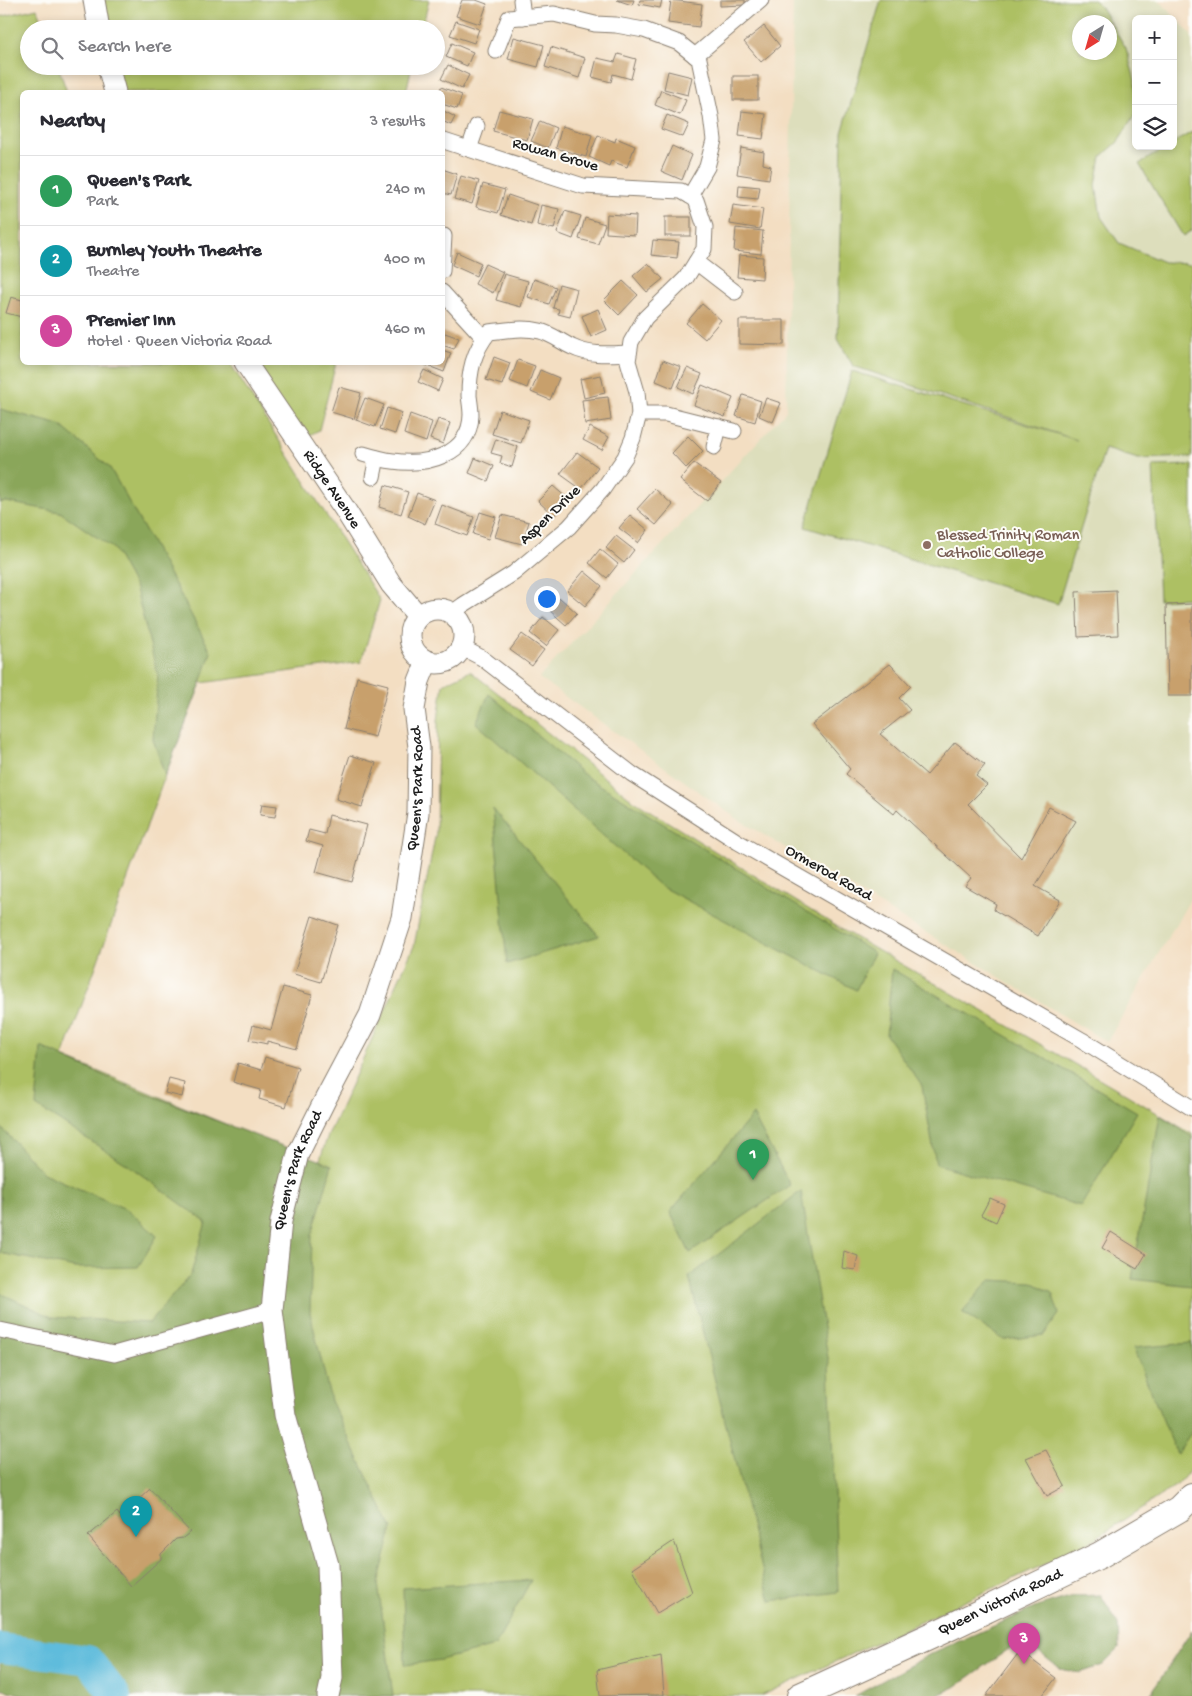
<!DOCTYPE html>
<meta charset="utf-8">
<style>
body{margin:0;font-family:"Gochi Hand",sans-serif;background:#f2f2f3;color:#2b2b33}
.controls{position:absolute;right:15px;top:15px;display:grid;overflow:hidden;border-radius:8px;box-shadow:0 2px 8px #0003}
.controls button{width:45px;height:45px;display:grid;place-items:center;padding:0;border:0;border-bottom:1px solid #e1e1e2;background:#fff;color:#2b2b33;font:25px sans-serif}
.compass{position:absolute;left:1072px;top:15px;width:45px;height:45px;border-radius:50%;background:#fff;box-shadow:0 2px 8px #0003;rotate:217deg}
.you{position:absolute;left:546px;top:598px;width:18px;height:18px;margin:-12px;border:4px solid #fff;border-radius:50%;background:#1a73e8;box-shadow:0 0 0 8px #1a73e833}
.badge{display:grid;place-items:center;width:32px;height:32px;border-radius:50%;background:#d93025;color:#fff;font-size:16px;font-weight:700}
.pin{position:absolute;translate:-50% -41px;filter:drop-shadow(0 1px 2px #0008)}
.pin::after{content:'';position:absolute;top:26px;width:18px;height:15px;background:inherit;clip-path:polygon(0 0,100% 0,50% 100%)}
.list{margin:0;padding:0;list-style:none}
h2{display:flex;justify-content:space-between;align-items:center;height:65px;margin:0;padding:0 20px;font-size:21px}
h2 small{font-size:16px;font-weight:400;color:#7c7c81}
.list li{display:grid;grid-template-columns:32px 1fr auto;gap:15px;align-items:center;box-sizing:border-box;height:70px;padding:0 20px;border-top:1px solid #e1e1e2}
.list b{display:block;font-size:19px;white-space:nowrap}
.list p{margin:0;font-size:16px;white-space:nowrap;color:#7c7c81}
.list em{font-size:16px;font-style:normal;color:#7c7c81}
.icon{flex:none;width:28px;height:28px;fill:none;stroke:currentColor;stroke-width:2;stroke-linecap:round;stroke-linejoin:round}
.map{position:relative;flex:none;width:1192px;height:1696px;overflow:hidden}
.search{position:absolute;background:#fff;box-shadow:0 2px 8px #0003;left:20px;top:20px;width:425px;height:55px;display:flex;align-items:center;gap:12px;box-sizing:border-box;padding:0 18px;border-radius:28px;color:#7c7c81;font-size:19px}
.panel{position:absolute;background:#fff;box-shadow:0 2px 8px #0003;left:20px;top:90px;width:425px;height:275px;border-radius:8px}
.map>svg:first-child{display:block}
</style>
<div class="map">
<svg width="1192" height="1696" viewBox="0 0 1192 1696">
<rect width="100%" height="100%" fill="#fdfcf7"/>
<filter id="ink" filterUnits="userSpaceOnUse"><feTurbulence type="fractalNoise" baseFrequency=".02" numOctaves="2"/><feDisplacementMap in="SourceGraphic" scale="10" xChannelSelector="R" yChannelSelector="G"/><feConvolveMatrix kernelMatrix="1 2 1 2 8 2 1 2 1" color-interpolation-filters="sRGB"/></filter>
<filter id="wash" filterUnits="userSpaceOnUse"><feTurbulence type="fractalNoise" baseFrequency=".0096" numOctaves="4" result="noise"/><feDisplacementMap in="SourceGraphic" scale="20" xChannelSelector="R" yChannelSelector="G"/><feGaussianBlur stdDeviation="1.12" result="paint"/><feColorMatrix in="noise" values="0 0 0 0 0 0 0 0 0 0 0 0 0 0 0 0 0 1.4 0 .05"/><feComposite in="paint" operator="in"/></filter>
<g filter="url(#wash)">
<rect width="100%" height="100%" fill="#f3dec2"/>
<path fill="#dddebc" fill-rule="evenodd" d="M 793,0 L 1159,0 L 1190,33 L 1192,38 L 1192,896 L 1107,1042 L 736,818 L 539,678 L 786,411 ZM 1136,19 L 1173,19 L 1173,146 L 1136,146 ZM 1080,22 L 1110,22 L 1110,52 L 1080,52 Z"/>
<g fill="#adc064" stroke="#646e40" fill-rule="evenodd">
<polygon points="94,0 429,0 422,29 99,29"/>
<path d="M 881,0 L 1094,0 L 1102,9 L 1126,48 L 1135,80 L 1136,113 L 1118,142 L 1101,157 L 1096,185 L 1101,217 L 1119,243 L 1164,262 L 1192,263 L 1192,457 L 1138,459 L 1105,449 L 1058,604 L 805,527 L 852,371 L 1077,440 L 853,366 L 838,339 L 842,133 ZM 1080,22 L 1110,22 L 1110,52 L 1080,52 Z"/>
<polygon points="37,8 44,29 29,29 29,66 58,66 67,92 22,92 22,362 230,363 380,600 361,662 201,683 165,776 63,1057 298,1154 272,1310 0,1347 0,17"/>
<polygon points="108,66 412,66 406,92 115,92"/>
<polygon points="1192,132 1192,230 1183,236 1139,164 1168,146 1173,146 1173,143"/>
<polygon points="245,363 336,363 319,430 299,441"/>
<polygon points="1192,465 1192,598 1159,600 1153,466"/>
<polygon points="470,671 634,801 839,928 1109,1084 1192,1134 1192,1468 1178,1484 1084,1546 761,1696 348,1696 291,1334 300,1221 327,1138 414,946 436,832 438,720 443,684"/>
</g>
<g fill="#8aa65a" stroke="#53613b">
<polygon points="0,409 60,425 110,468 177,588 211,652 201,683 165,776 153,739 158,676 136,589 114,549 60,512 6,502 0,503"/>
<polygon points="489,694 587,777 874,953 856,990 660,886 476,723"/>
<polygon points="493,808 599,936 507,964"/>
<polygon points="892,969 1137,1112 1081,1206 936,1164 922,1086 886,1035"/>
<polygon points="41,1047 124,1085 332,1165 312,1235 310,1313 331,1401 392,1529 378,1584 393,1696 27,1696 0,1689 0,1293 52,1317 149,1323 191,1274 206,1222 128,1165 36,1106"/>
<polygon points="753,1115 790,1185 690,1253 670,1212"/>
<polygon points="1160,1115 1192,1137 1192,1286 1132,1279"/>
<polygon points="0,1126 43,1173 128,1210 157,1236 138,1267 75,1268 0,1253"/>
<polygon points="801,1191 829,1364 838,1592 770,1601 689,1277"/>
<polygon points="990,1280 1032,1282 1052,1293 1059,1314 1044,1335 1004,1340 962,1312"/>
<polygon points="1192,1343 1192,1431 1177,1454 1133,1348"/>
<polygon points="531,1580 495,1646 440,1660 405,1665 403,1588"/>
<polygon points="1101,1595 1118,1624 1119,1649 1103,1665 1080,1673 1060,1669 1039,1652 1016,1644 955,1687 936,1696 855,1696 932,1653 1037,1607 1073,1596"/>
<polygon points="1192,1630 1192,1696 1150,1696 1150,1695"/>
</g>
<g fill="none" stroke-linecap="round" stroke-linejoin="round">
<polyline stroke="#5ebcdc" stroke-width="30" points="0,1648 88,1660 116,1696"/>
</g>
<g id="blocks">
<g fill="#c8a06c">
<polygon points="462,0 476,0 487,4 480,24 456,16"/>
<polygon points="617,0 634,0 632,5"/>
<polygon points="640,0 662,0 660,8 639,4"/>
<polygon points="671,0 702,4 699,27 668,23"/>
<polygon points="720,0 745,0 745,5 720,6"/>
<polygon points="456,21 479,29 474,43 450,35"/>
<polygon points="764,26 780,46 761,62 744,42"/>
<polygon points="514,37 544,45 538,67 508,59"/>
<polygon points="452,43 473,52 467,66 446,57"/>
<polygon points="551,47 585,58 579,78 545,67"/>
<polygon points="618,54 636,59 631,79 613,74 611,82 592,77 597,58 615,62"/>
<polygon points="448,65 469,75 462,89 441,79"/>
<polygon points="668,71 692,77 688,95 664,89"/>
<rect x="733" y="76" width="25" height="24"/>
<polygon points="441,87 462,95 457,109 442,104 442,92 439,92"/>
<polygon points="661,90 686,100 680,115 655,105"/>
<polygon points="442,110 455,117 451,125 442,121"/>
<polygon points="499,110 533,119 527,140 493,131"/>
<polygon points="742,111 766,114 763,139 739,136"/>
<polygon points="667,115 689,124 683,137 661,129"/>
<polygon points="540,121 556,128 548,148 531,141"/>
<polygon points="562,126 592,135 586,157 556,148"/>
<polygon points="598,135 615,142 616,138 635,146 627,167 611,161 609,166 589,157"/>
<polygon points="672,146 692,155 682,180 661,171"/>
<polygon points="741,148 764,152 763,164 771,166 769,179 737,174"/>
<polygon points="442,169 457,174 451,195 442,193"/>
<polygon points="461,176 479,181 472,204 454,199"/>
<polygon points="483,184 505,190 498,213 476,207"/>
<polygon points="739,185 760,187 758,199 738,197"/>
<polygon points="508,195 537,205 531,225 501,215"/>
<polygon points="541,205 559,209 554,229 537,225"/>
<polygon points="733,205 763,209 760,229 730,224"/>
<polygon points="565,211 581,216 573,239 557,233"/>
<polygon points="607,214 636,216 635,235 606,233"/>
<rect x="665" y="217" width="26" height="19"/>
<polygon points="585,218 605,224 598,244 579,239"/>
<polygon points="736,228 763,231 761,254 734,251"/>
<polygon points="653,240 679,242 677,258 651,255"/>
<polygon points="457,252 481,263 476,276 452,265"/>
<polygon points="739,255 763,257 762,279 737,277"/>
<polygon points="648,263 663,279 647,292 633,276"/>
<polygon points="485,264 503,272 493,293 475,284"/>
<polygon points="504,274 528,281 521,307 496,300"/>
<polygon points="534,279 556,287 549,304 528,297"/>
<polygon points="623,281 638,295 619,315 604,300"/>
<polygon points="559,284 577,289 570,317 558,314 559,309 553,308"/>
<polygon points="11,297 22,300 22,317 6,313"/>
<polygon points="702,304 721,320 705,339 686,323"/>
<polygon points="598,309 607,330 591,337 582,316"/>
<polygon points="739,320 784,320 784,345 739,344"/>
<polygon points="442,332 459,338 454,349 442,345"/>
<polygon points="442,350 451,353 444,372 423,364 423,362 442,362"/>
<polygon points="494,357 510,363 502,385 486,380"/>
<polygon points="518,360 535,366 527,388 510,381"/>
<polygon points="663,360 681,367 673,388 656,381"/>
<polygon points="687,368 702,374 693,394 678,387"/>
<polygon points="424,370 443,379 438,391 418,382"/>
<polygon points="540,370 559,378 550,400 531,392"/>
<polygon points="601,375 605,393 584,398 580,379"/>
<polygon points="702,385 733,398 725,417 694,405"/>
<polygon points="339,387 361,393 354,419 331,412"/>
<polygon points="743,395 761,401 755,422 736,416"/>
<polygon points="608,397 611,420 585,424 582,400"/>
<polygon points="365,398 384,405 375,427 356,420"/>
<polygon points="766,398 781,403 773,422 759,416"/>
<polygon points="387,408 402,413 395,434 380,429"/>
<polygon points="500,410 529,420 521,443 492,434"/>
<polygon points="410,414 432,422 426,442 404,434"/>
<polygon points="438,419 450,423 443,444 430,439"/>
<polygon points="590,427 609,437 602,450 583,440"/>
<polygon points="688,436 703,451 686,468 672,453"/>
<polygon points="496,439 518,447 512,467 500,463 502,456 491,453"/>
<polygon points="577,452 598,467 581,489 560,474"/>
<polygon points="475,458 494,466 488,481 469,473"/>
<polygon points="694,463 721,483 707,501 680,480"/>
<polygon points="385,485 408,492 401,514 379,507"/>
<polygon points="553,486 568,499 554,516 538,501"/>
<polygon points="655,489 673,505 656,525 637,509"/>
<polygon points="417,493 435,500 425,524 408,516"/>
<polygon points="442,505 474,517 467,536 435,524"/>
<polygon points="480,512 496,517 488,539 473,534"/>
<polygon points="502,515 529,522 522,544 495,537"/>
<polygon points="630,515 648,530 638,543 619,528"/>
<polygon points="616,536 634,550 624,563 606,548"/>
<polygon points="600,549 618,564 607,578 589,563"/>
<polygon points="584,571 602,586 585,606 567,591"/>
<polygon points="1116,590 1118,635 1078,637 1076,592"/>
<polygon points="560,598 577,613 566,625 549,610"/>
<polygon points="1192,604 1192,696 1168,696 1166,605"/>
<polygon points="543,617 559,630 546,646 530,633"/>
<polygon points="522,634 544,650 532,666 510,650"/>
<polygon points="890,664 911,686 899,698 910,710 880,734 927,775 955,742 985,765 976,776 987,785 968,804 1021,858 1049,807 1076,821 1035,886 1060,900 1038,936 994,910 996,904 965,886 971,878 897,810 894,814 846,774 850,769 812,724"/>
<polygon points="357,677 388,685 375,737 344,729"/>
<polygon points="350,755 376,763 362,807 336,799"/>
<polygon points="262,804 277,806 275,817 260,815"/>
<polygon points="329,815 367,825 352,882 316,872 323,846 306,841 309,830 325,834"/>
<polygon points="312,916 338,925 321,982 294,974"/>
<polygon points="283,987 312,995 297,1049 267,1041 267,1044 249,1040 253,1025 271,1030"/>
<polygon points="265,1057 298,1067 286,1107 259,1099 261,1090 233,1082 238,1063 261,1070"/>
<polygon points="169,1079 185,1083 182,1097 165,1093"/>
<polygon points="990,1198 1004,1204 996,1222 981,1215"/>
<polygon points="1111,1232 1146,1254 1137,1269 1102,1248"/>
<polygon points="844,1251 858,1256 855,1270 842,1268"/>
<polygon points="1046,1450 1065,1486 1047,1496 1026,1458"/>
<polygon points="150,1488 190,1532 183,1538 176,1539 161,1554 161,1559 131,1586 88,1536 117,1512 120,1516"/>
<polygon points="674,1541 692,1592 657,1613 632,1569"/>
<polygon points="1020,1651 1056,1678 1042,1696 986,1696"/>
<polygon points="661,1655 664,1695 600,1696 597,1670"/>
</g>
</g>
</g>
<g filter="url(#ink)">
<use href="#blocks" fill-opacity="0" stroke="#887d6f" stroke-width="1"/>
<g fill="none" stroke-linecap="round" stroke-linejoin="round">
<g stroke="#887d6f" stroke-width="17">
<g id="street">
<polyline points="521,0 523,17"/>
<polyline points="695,56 761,0"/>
<polyline points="444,141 583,186 681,191 690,196"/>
<polyline points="469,149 477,126"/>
<polyline points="696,262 735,292"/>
<polyline points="442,271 444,236"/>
<polyline points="442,292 484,338"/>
<polyline points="639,414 666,414 734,431"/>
<polyline points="714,447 719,427"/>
<path d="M 363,454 C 373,457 383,460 393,461 C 425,466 470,456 471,415 C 471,409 470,403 469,396 C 469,371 473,352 489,332 C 505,330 524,327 540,331 C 552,334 561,342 572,347 C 590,356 609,354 629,353"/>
<polyline points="373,477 377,458"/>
<polyline points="452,613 463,605 514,573 569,527 603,489 625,457 633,438 639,414 637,392 628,361 631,342 645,318 686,278 704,249 705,227 696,200 690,196 707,167 714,140 711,116 699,59 679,43 644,30 616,25 595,24 554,14 509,18 496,51"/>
<polyline points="461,647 482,658 632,774 738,842 1082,1040 1192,1108"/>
<polyline points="0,1330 114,1354 272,1310"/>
</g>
</g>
<g stroke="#887d6f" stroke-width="23">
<g id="secondary">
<polyline points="94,0 99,29"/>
<polyline points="108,66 115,92"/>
<path id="s1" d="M 245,362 L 344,508 L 391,584 L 418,616"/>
<circle cx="437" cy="636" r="27"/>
<path id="s2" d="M 328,1696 L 332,1678 L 328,1565 L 285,1415 L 272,1310 L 281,1221 L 298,1154 L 326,1098 L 370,1015 L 402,918 L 418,813 L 419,747 L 414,709 L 419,681 L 427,661"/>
</g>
</g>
<g stroke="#887d6f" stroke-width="28">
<g id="highway">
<path id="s3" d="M 800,1696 L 946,1629 L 1100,1555 L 1179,1509 L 1192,1496"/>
</g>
</g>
<use href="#street" stroke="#fff" stroke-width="15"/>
<use href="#secondary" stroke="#fff" stroke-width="21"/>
<use href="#highway" stroke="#fff" stroke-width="26"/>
</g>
</g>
<circle fill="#8d6e63" stroke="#fdfcf7" stroke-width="2" cx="927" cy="545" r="5"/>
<g text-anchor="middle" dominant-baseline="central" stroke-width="4" stroke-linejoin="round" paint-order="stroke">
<g font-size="16" fill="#1c1c1c" stroke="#fdfcf7">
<text transform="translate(555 156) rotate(16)">Rowan Grove</text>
<text stroke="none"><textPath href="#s1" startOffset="154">Ridge Avenue</textPath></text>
<text transform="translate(551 516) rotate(-44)">Aspen Drive</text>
<text stroke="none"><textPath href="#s2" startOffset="941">Queen's Park Road</textPath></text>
<text transform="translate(828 874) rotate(30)">Ormerod Road</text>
<text stroke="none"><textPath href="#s2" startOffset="536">Queen's Park Road</textPath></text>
<text stroke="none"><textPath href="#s3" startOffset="221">Queen Victoria Road</textPath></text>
</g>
<g font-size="16" fill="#785e54" stroke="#fdfcf7" text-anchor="start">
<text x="937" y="536">Blessed Trinity Roman<tspan x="937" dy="18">Catholic College</tspan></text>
</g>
</g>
</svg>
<div class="controls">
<button>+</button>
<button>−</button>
<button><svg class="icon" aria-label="layers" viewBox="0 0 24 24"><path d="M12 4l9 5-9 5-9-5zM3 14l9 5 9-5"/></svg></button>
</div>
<svg class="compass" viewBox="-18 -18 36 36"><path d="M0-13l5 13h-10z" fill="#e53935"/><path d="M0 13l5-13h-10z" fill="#7c7c81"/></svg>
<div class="you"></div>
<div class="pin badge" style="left:753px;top:1180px;background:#2e9e5b">1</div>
<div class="pin badge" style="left:136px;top:1537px;background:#0f9aa8">2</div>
<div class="pin badge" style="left:1024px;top:1664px;background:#d1479c">3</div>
<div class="search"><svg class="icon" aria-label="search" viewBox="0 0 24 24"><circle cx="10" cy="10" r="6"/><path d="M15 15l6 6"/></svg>Search here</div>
<section class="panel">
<h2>Nearby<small>3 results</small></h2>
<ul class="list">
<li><span class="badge" style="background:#2e9e5b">1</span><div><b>Queen's Park</b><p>Park</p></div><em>240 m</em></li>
<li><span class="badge" style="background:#0f9aa8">2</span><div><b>Burnley Youth Theatre</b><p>Theatre</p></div><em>400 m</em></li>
<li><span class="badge" style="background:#d1479c">3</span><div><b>Premier Inn</b><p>Hotel · Queen Victoria Road</p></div><em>460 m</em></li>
</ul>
</section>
</div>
